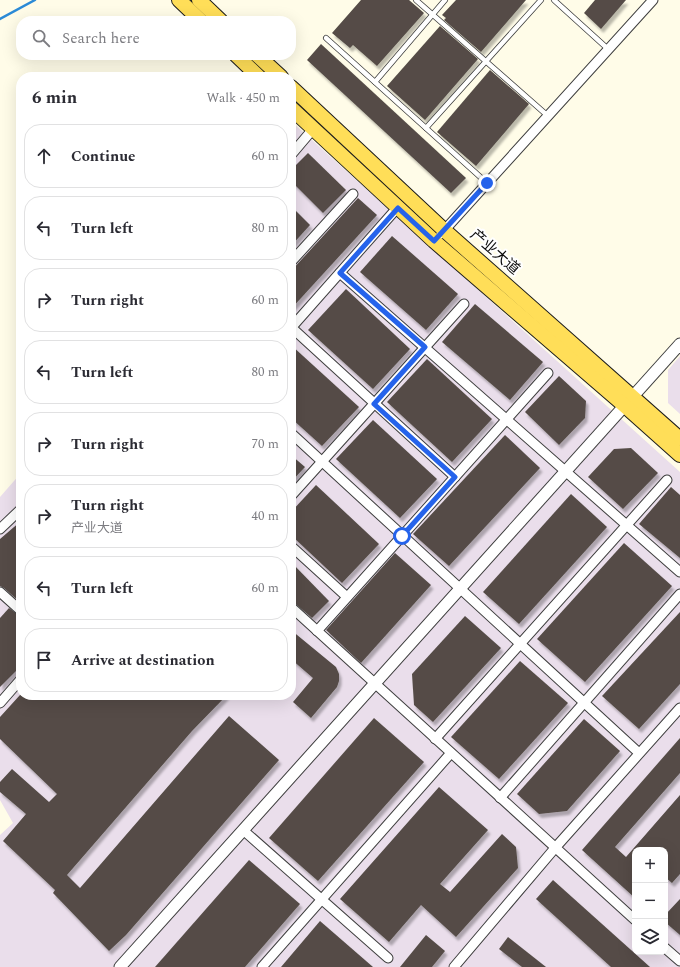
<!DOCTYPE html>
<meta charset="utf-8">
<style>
body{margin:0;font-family:Spectral,"Noto Sans SC",serif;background:#f2f2f3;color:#2b2b33}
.controls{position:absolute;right:12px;bottom:12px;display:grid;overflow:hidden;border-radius:8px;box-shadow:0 4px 16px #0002}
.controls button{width:36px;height:36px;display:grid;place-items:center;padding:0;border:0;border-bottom:1px solid #e1e1e2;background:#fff;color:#2b2b33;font:20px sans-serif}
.stop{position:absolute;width:12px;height:12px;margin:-9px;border:3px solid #2563eb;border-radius:50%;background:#fff}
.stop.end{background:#2563eb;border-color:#fff;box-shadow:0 1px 4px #0008}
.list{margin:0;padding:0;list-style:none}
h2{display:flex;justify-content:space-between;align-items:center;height:52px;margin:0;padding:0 16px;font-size:17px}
h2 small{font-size:13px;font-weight:400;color:#7c7c81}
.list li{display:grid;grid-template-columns:26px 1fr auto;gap:12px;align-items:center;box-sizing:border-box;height:64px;margin:0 8px 8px;padding:0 8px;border:1px solid #e1e1e2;border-radius:16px}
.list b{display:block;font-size:15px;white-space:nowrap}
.list p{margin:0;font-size:13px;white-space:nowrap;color:#7c7c81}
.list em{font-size:13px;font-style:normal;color:#7c7c81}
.icon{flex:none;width:22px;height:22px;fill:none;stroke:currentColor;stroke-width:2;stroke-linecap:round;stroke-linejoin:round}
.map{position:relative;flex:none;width:680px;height:967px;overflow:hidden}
.search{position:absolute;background:#fff;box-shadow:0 4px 16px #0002;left:16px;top:16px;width:280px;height:44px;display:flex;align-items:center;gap:10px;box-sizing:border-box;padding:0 14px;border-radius:16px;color:#7c7c81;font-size:15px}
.panel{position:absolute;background:#fff;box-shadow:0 4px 16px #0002;left:16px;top:72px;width:280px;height:628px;border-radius:16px}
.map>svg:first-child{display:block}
</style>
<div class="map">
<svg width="680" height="967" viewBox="0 0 680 967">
<defs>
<filter id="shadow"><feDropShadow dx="2.5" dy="4" stdDeviation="1" flood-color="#0004"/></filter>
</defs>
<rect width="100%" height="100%" fill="#fffce8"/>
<g fill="#eadeeb" fill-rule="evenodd">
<path d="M 291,121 L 680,472 L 680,967 L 0,967 L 0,835 L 13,823 L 0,800 L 0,497 L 21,473 L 21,695 L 291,695 ZM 635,850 L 665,850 L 665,952 L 635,952 Z"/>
<polygon points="680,356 680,414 668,403 668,370"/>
</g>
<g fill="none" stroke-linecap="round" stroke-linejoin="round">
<polyline stroke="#2b8ad6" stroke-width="2.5" points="0,19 35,0"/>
</g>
<g fill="#544c46" filter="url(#shadow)">
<polygon points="361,0 409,0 424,13 377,66 353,45 350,48 332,33"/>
<polygon points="456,0 526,0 481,52 444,20 446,18 442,15"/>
<polygon points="595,0 626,0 601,29 584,13"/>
<polygon points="440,26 478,59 425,120 387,86"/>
<polygon points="321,44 466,178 451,193 307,60"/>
<polygon points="490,70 529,104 476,166 437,132"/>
<polygon points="308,153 346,190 323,213 291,181 291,170"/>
<polygon points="358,198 377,215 291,309 291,271"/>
<polygon points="291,206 310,225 291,246"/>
<polygon points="392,236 458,294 426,330 360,272"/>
<polygon points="346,289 410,349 373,389 308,330"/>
<polygon points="475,304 543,362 510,400 442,342"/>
<polygon points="291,345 359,407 322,446 291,418"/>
<polygon points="427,359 492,419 452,462 387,402"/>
<polygon points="559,376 586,401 585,418 559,445 525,412"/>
<polygon points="373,420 437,479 400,518 336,459"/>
<polygon points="505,435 540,468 449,566 413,534"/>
<polygon points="631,448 658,473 623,509 588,477 614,449"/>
<polygon points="291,455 305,467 291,482"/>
<polygon points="316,485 379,544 342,583 291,535 291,512"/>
<polygon points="671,487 680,495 680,558 639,524"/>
<polygon points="571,494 607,527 519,624 483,592"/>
<polygon points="21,521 21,603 4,588 0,586 0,539"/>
<polygon points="624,543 672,586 585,682 537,639"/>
<polygon points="395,553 431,585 361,663 326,630"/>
<polygon points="291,562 329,601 312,618 291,600"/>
<polygon points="9,608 21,617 21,666 0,687 0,618"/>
<polygon points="680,612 680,684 639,729 602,696"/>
<polygon points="465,616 501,648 433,722 414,705 412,674"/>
<polygon points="291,630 336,667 339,674 339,681 337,687 311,718 293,702 313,678 291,659"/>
<polygon points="520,661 568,703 499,779 451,737"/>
<polygon points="20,695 227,695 192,731 67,875 80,888 229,716 279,760 126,935 109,951 53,893 55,890 3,841 26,814 0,792 0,782 12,769 49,802 57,794 0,739 0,717"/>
<polygon points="374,718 424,762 318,881 269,838"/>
<polygon points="584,719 620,751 567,811 539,814 517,794"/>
<polygon points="680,738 680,773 615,847 626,857 680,795 680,874 672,883 665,877 665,850 635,850 635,898 582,850"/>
<polygon points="439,787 488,830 440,884 450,892 502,834 516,847 518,868 456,937 421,905 389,942 340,899"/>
<polygon points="249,860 300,904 245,967 155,967"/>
<polygon points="553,880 650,967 611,967 536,899"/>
<polygon points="680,899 680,935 665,922 665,915"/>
<polygon points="320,921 373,967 281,967"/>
<polygon points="426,935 445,951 432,967 400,967"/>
<polygon points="508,937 546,967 522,967 499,949"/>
</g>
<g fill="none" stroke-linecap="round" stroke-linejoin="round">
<g stroke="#3e3e3e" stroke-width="6">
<g id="service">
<polyline points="416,0 548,116"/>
<polyline points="554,0 608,49"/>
<polyline points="326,38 487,183"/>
<polyline points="375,82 445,0"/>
<polyline points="426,128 541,0"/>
</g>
</g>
<g stroke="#3e3e3e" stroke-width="11">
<g id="minor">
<polyline points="291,155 313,129"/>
<polyline points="441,234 653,0"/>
<polyline points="291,262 353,194"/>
<polyline points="340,273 680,572"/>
<polyline points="291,327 455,477"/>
<polyline points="291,328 398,207"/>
<polyline points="291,433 639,753"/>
<polyline points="291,496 464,304"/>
<polyline points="0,529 21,509"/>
<polyline points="291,546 347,597"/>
<polyline points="0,592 21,611"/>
<polyline points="291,607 635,920"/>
<polyline points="317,631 548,373"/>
<polyline points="0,703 21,679"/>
<polyline points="435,739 667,480"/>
<polyline points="500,798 680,594"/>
<polyline points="243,830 388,958"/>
<polyline points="665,948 680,961"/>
<polyline points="262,967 451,753"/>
<polyline points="454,967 555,848 680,708"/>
</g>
</g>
<g stroke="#3e3e3e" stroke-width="13">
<polyline id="tertiary" points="120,967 680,344"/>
</g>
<g stroke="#1c1c1c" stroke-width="16">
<g id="primary">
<polyline points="179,0 201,21"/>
<polyline points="199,0 221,21"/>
<polyline points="236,55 259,77"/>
<polyline points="257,55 281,77"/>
<polyline points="291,87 444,230 680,439"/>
<polyline points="291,108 434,241 625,406 680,455"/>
</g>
</g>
<use href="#service" stroke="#fff" stroke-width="4.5"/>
<use href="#minor" stroke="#fff" stroke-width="9"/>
<use href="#tertiary" stroke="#fff" stroke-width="11"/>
<use href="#primary" stroke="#ffde58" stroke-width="14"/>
</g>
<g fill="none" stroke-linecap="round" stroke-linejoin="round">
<polyline stroke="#2563eb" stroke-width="5" points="402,536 455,477 374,404 425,347 340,273 398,208 434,241 487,183"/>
</g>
<g text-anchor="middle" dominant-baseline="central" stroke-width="4" stroke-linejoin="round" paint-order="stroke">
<g font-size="15" fill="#0b0b0b" stroke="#fff">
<text transform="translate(495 252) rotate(41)">产业大道</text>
</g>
</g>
</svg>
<div class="controls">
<button>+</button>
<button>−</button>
<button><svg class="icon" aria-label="layers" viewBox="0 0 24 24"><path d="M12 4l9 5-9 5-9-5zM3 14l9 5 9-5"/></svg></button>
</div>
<div class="stop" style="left:402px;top:536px"></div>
<div class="stop end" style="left:487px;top:183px"></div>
<div class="search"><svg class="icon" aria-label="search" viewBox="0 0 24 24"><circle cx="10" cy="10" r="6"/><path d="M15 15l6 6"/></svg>Search here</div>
<section class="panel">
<h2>6 min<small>Walk · 450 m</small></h2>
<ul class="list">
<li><svg class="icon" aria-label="ahead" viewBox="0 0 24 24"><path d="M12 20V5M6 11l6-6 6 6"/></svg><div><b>Continue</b></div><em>60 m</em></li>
<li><svg class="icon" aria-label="left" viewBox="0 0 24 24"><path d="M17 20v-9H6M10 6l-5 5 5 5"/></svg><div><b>Turn left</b></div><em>80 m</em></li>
<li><svg class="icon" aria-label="right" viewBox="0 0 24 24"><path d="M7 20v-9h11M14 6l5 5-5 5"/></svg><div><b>Turn right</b></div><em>60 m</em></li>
<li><svg class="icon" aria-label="left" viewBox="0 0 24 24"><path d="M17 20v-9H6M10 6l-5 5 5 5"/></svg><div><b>Turn left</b></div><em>80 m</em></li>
<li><svg class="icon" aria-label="right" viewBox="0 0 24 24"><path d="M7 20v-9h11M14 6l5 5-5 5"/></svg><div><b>Turn right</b></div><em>70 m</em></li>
<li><svg class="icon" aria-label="right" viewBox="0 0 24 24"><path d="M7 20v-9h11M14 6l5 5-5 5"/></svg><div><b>Turn right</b><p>产业大道</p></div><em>40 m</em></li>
<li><svg class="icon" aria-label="left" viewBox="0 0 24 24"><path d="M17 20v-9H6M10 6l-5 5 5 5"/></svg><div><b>Turn left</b></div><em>60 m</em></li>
<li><svg class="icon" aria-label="arrive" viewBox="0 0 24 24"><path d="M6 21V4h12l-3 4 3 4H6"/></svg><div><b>Arrive at destination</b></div></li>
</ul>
</section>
</div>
